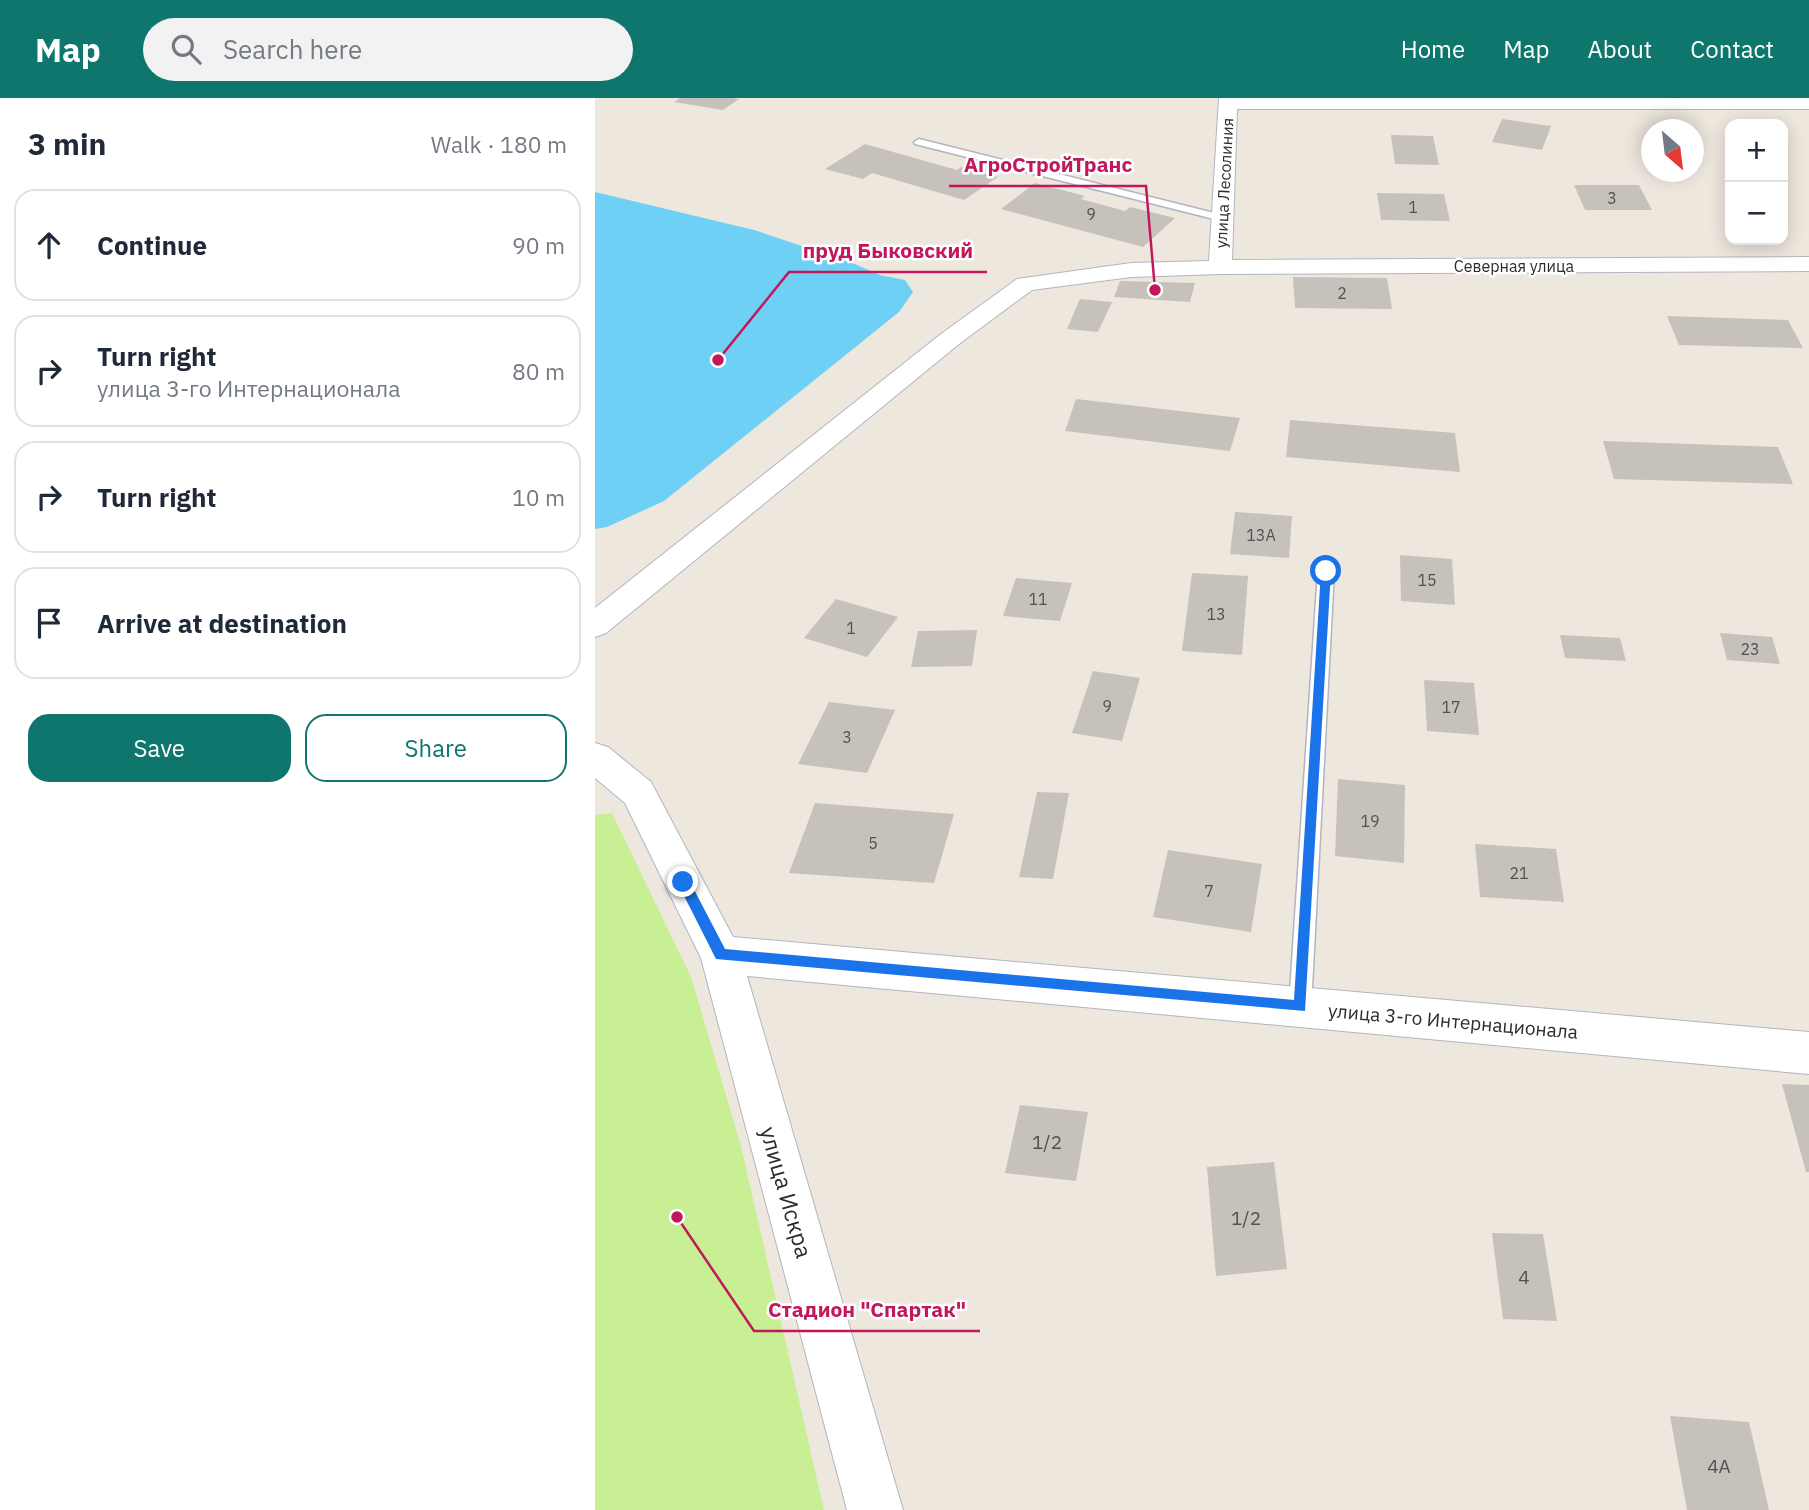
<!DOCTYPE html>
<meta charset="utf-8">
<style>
body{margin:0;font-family:"IBM Plex Sans",sans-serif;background:#f2f2f3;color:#1f2937}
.controls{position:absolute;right:21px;top:21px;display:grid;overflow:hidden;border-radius:14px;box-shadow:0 4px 18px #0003}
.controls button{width:63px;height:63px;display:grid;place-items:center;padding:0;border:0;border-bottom:2px solid #e0e1e3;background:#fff;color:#1f2937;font:35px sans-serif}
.compass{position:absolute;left:1046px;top:21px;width:63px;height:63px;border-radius:50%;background:#fff;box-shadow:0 4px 18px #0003;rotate:152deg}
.stop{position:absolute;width:21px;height:21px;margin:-16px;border:5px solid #1a73e8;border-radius:50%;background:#fff}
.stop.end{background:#1a73e8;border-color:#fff;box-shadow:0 2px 7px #0008}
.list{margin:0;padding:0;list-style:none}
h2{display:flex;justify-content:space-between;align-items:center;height:91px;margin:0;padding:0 28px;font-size:30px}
h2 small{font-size:23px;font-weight:400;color:#747a83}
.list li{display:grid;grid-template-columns:46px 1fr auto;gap:21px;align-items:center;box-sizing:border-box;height:112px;margin:0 14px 14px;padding:0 14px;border:2px solid #e0e1e3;border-radius:21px}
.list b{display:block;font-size:26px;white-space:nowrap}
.list p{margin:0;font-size:23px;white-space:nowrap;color:#747a83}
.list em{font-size:23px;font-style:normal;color:#747a83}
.actions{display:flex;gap:14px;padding:21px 28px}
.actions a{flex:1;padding:16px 0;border:2px solid #0f766e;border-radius:21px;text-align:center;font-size:24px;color:#0f766e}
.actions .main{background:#0f766e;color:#fff}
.icon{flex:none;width:38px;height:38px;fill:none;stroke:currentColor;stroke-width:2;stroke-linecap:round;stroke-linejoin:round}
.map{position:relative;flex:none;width:1214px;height:1412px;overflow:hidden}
header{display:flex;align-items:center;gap:42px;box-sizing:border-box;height:98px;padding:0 35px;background:#0f766e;color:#fff}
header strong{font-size:33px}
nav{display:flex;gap:38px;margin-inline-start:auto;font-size:24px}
.search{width:490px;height:63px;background:#f2f2f3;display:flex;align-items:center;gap:18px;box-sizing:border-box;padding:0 24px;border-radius:38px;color:#747a83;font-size:26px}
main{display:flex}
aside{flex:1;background:#fff}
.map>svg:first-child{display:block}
</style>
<header>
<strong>Map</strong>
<div class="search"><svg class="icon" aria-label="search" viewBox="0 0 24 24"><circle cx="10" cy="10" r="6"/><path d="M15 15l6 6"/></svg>Search here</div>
<nav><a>Home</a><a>Map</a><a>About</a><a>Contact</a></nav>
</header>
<main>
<aside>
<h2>3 min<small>Walk · 180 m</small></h2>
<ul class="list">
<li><svg class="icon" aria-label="ahead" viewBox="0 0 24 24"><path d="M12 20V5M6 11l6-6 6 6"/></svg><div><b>Continue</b></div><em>90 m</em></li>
<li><svg class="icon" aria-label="right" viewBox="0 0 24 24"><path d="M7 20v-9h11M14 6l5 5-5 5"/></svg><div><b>Turn right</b><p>улица 3-го Интернационала</p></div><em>80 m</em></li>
<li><svg class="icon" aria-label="right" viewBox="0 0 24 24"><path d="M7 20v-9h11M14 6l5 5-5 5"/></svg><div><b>Turn right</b></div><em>10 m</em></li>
<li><svg class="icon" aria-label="arrive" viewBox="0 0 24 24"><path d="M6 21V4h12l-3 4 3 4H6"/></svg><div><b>Arrive at destination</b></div></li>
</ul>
<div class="actions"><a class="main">Save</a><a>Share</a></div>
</aside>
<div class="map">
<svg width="1214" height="1412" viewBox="0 0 1214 1412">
<rect width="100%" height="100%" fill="#eee7de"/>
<polygon fill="#c8ef94" points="17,715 96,879 146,1048 229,1412 0,1412 0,717"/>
<polygon fill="#6dd0f4" points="0,94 159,132 255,164 285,177 310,182 318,194 304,214 69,403 12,429 0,431"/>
<g fill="#c6c1ba">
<polygon points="85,0 138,0 144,1 128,12 79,4"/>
<polygon points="907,21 956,28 947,52 897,44"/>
<polygon points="796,37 838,38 844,67 800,66"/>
<polygon points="270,46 362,72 366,69 403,79 369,102 277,75 268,81 230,71"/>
<polygon points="440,85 490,98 486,101 530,113 535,109 580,120 548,149 406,111"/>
<polygon points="979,87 1044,87 1057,112 990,112"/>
<polygon points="782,95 849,96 855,123 786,122"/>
<polygon points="698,179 792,180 797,211 700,210"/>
<polygon points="525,183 600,185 595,204 519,199"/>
<polygon points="485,201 517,204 503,234 472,231"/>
<polygon points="1072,218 1193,222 1208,250 1084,247"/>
<polygon points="481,301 645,320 635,353 470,333"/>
<polygon points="695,322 860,335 865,374 691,359"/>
<polygon points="1008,343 1183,349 1198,386 1019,381"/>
<polygon points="640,414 697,418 694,460 635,456"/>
<polygon points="805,457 857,461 860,507 806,503"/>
<polygon points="597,475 653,478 647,557 587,553"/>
<polygon points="421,480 477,485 465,523 408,518"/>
<polygon points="241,501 303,519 272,559 209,540"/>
<polygon points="382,532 377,568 316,569 323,533"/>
<polygon points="1125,535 1177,539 1185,566 1132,562"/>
<polygon points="965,537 1025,540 1031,563 970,560"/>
<polygon points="498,573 545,580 527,643 477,635"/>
<polygon points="829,582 879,585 884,637 832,633"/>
<polygon points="234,604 300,612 272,675 203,666"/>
<polygon points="743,681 810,687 809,765 740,758"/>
<polygon points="442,694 474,695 458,781 424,779"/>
<polygon points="220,705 359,716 339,785 194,775"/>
<polygon points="880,746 961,751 969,804 885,799"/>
<polygon points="573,752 667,766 656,834 558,819"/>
<polygon points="1187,986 1214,987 1214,1074 1211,1074"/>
<polygon points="425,1007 493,1014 481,1083 410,1075"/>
<polygon points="679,1064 692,1171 621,1178 612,1069"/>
<polygon points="897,1135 948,1136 962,1223 908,1221"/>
<polygon points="1075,1318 1154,1324 1174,1412 1092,1412"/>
</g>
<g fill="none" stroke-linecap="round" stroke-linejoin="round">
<g stroke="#b2b5c0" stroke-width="3">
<g id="service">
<polygon points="324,41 631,118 633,120 627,123 320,46 319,44"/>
<polygon points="731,467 739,473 716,909 713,916 705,919 697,916 694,909 723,473"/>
</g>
</g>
<g stroke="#b2b5c0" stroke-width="2">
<g id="minor">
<polygon points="624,0 1214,0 1214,11 642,11 637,162 1214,159 1214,173 625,176 536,179 437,192 364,246 11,535 0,539 0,510 346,236 422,181 536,165 614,163"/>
<polygon points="0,645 13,649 56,684 138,839 1214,934 1214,976 152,878 308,1412 252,1412 106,860 30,705 0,680"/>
</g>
</g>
<use href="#service" fill="#fff" fill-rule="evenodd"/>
<use href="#minor" fill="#fff" fill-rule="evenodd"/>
</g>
<polygon fill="#1a73e8" points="731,469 736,473 710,913 121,861 82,784 84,780 93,780 130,851 699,902 726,473"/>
<g text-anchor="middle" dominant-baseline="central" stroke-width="5" stroke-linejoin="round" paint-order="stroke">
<g font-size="16" fill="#2c2c2c" stroke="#fff">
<text transform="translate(629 85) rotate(-87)">улица Лесолиния</text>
<text x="919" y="168">Северная улица</text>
</g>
<g font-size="16" fill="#525150">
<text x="1017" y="100">3</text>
<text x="818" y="109">1</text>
<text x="496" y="116">9</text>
<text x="747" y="195">2</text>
<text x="666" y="437">13А</text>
<text x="832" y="482">15</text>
<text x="443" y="501">11</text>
<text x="621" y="516">13</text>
<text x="256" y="530">1</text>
<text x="1155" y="551">23</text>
<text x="512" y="608">9</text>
<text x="856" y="609">17</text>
<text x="252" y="639">3</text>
<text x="775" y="723">19</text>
<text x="278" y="745">5</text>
<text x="924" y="775">21</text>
<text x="614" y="793">7</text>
</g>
<g font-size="19" fill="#2c2c2c" stroke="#fff">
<text transform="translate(858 923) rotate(5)">улица 3-го Интернационала</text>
</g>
<g font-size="19" fill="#525150">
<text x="452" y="1044">1/2</text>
<text x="651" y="1120">1/2</text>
<text x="929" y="1179">4</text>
<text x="1124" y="1368">4А</text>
</g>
<g font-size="23" fill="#2c2c2c" stroke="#fff">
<text transform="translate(192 1094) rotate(74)">улица Искра</text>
</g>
</g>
<path fill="none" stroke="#c2185b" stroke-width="2.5" d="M560 192L551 88H354M123 262L194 174H392M82 1119L159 1233H385"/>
<g fill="#c2185b" stroke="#fff" stroke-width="2.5">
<circle cx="560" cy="192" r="7"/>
<circle cx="123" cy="262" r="7"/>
<circle cx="82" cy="1119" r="7"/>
</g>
<g font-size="21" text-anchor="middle" font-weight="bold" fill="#c2185b" stroke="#fff" stroke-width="5" stroke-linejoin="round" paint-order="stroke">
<text x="453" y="74">АгроСтройТранс</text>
<text x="293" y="160">пруд Быковский</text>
<text x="272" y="1219">Стадион "Спартак"</text>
</g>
</svg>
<div class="controls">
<button>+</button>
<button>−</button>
</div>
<svg class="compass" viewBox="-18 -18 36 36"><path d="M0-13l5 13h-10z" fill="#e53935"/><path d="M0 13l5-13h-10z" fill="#747a83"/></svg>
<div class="stop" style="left:731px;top:473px"></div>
<div class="stop end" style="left:88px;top:784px"></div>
</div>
</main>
